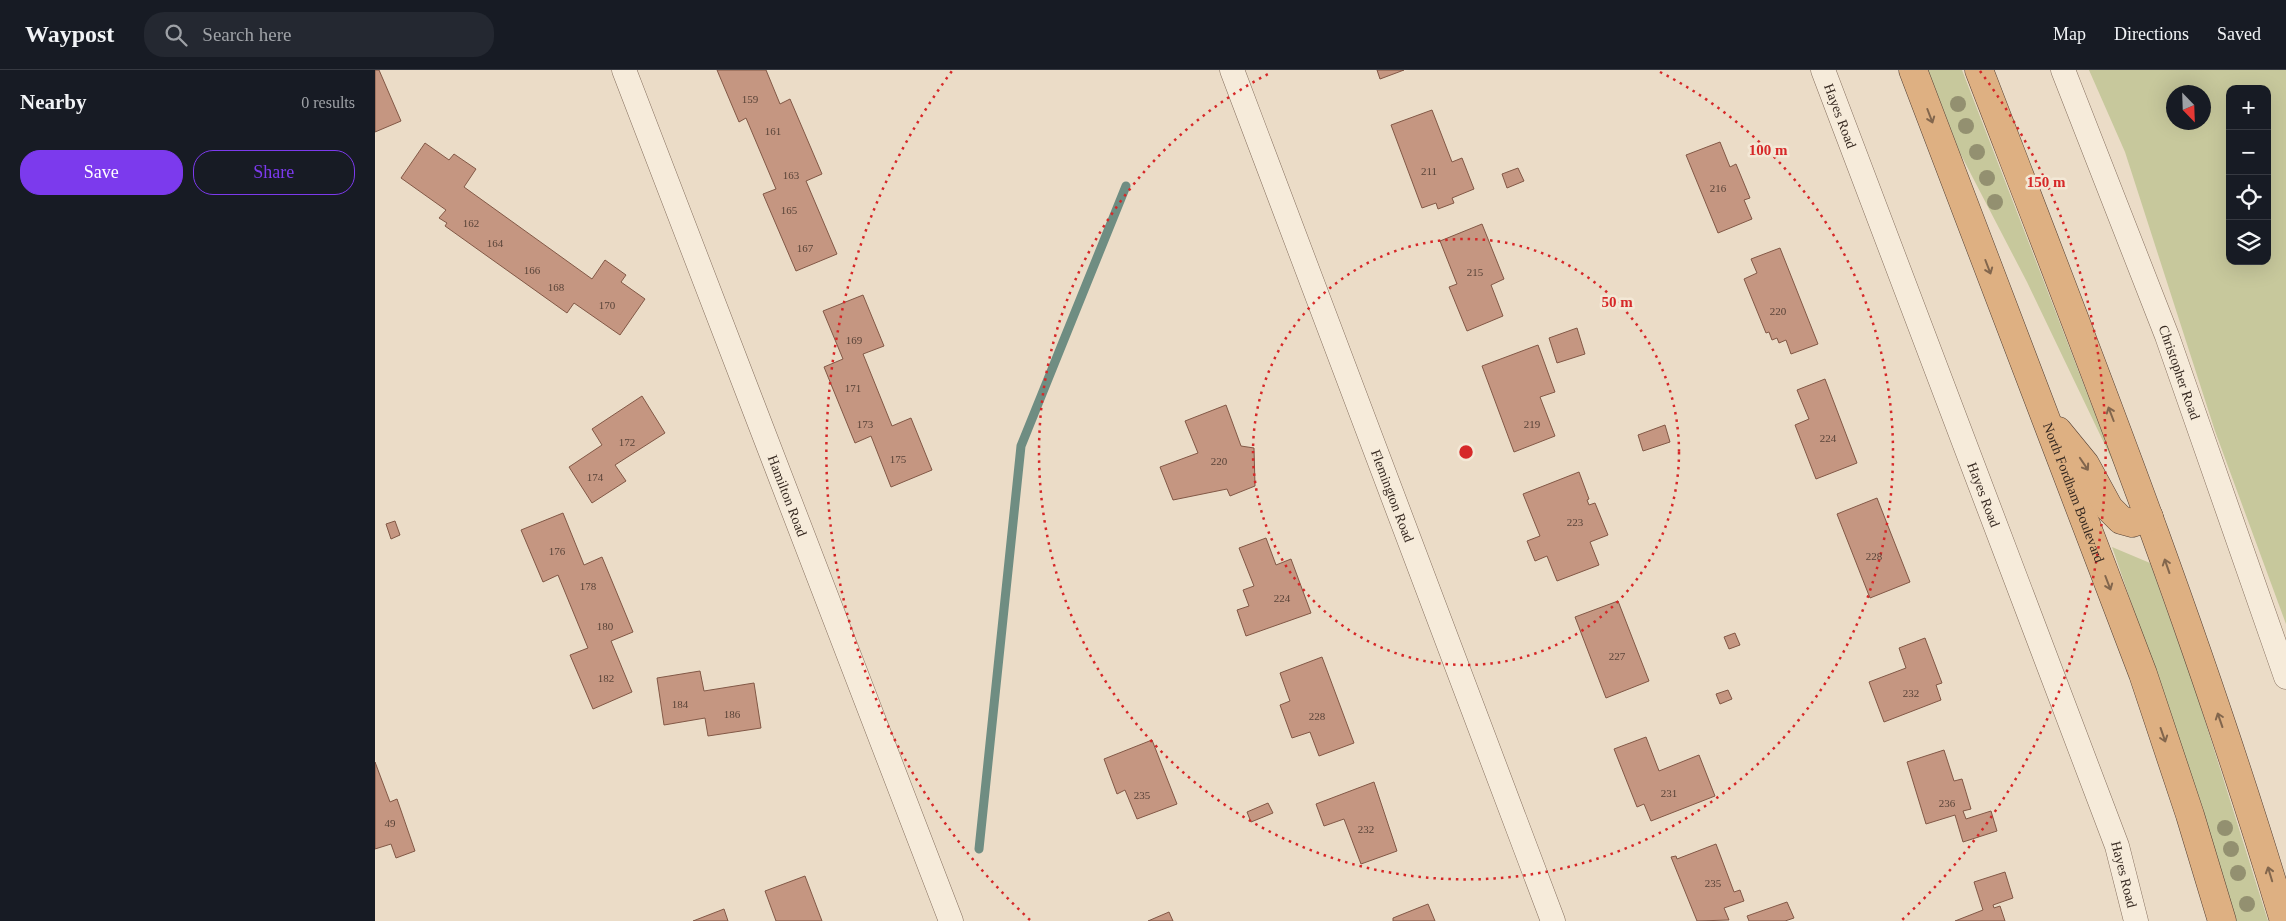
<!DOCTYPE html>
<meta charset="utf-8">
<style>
body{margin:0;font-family:Georgia,serif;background:#242831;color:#f1f3f6}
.controls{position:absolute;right:15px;top:15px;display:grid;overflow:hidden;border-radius:10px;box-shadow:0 5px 20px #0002}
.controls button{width:45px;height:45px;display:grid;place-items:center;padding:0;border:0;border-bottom:1px solid #363941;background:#171b24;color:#f1f3f6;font:25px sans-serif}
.compass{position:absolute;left:1791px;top:15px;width:45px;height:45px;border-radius:50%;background:#171b24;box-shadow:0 5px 20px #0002;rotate:157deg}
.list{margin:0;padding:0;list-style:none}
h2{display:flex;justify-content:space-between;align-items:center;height:65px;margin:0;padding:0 20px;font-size:21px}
h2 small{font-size:16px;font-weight:400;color:#9ea1a6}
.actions{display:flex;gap:10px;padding:15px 20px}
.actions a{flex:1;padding:11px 0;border:1px solid #7c3aed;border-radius:20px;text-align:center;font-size:18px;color:#7c3aed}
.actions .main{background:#7c3aed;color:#fff}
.icon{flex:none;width:28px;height:28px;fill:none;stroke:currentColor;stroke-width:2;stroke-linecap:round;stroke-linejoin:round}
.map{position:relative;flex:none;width:1911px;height:851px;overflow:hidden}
header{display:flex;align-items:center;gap:30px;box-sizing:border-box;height:70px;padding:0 25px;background:#171b24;border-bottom:1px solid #363941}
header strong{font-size:24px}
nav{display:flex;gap:28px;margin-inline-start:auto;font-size:18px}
.search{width:350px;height:45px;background:#242831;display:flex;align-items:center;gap:12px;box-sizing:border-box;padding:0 18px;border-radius:20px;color:#9ea1a6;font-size:19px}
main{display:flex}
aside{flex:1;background:#171b24}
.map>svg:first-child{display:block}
</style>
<header>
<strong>Waypost</strong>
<div class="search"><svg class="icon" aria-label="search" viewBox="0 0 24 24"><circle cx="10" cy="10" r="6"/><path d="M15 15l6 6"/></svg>Search here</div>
<nav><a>Map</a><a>Directions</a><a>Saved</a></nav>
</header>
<main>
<aside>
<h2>Nearby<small>0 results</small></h2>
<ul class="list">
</ul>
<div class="actions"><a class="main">Save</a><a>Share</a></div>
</aside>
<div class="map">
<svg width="1911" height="851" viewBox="0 0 1911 851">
<rect width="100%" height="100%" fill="#ebdcc7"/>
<g fill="#c7c89c" fill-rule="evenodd">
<polygon points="1553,0 1587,0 1741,398 1652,212 1585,83"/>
<path d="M 1714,0 L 1911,0 L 1911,554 L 1840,361 L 1750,82 ZM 1855,19 L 1892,19 L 1892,191 L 1855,191 ZM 1828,22 L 1828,52 L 1798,52 L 1798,22 Z"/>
<polygon points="1737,477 1775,493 1820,619 1893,851 1861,851 1821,720"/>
</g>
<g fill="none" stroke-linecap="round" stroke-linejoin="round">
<polyline stroke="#6f8d82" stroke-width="9" points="604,779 646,376 751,116"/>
</g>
<g fill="#c59681" stroke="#825846">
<polygon points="0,0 4,0 26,51 0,62"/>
<polygon points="342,0 391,0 405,34 415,29 447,104 431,111 462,184 421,201 388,124 401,119 371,48 364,52"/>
<polygon points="1002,0 1029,0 1005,9"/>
<polygon points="1057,40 1077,92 1087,88 1099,119 1077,128 1079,133 1063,139 1061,133 1047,138 1016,55"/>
<polygon points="1345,72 1355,97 1361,94 1375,128 1369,130 1377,149 1343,163 1311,85"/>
<polygon points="50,73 74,90 79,84 101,99 89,117 217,209 230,190 251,205 246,212 270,229 245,265 199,233 192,243 70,156 72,153 64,148 71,140 26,108"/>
<polygon points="1143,98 1149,111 1132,118 1127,104"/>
<polygon points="1107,154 1129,209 1116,215 1128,246 1092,261 1074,217 1082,214 1065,171"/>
<polygon points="1405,178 1443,274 1416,284 1411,270 1404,273 1402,268 1397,270 1394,262 1391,263 1369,209 1382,203 1376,189"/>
<polygon points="488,225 509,276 488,284 517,356 536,348 557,400 516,417 496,366 480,373 449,297 468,289 448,241"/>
<polygon points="1202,258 1210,284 1182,293 1174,268"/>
<polygon points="1163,275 1180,322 1165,327 1180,366 1139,382 1107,296"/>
<polygon points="1450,309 1482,393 1441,409 1420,355 1434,349 1422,320"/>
<polygon points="267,326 290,363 240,395 251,411 217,433 194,397 227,375 217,359"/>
<polygon points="851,335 866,376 879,378 880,416 855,426 852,419 798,430 785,397 823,383 810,351"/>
<polygon points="1290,355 1295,372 1268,381 1263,365"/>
<polygon points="1204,402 1214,429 1212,430 1214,435 1220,433 1233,465 1215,472 1224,495 1182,511 1172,486 1160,491 1152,471 1165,466 1148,424"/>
<polygon points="1502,428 1535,512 1495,528 1462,444"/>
<polygon points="188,443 209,495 227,487 258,562 236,571 257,622 218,639 195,585 213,578 183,505 168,512 146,460"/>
<polygon points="20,451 25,465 16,469 11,454"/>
<polygon points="891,468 901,495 916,489 936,543 871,566 862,540 874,536 868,520 879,516 864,478"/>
<polygon points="1243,531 1274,611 1231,628 1200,547"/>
<polygon points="1360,563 1365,575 1354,579 1349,567"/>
<polygon points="1550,568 1567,613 1561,615 1566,630 1509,652 1494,612 1531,598 1524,578"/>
<polygon points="947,587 979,673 944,686 935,662 917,668 905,635 915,631 905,603"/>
<polygon points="325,601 329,621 379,613 386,658 333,666 330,648 289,655 282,608"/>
<polygon points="1353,620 1357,629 1345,634 1341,624"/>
<polygon points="1271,667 1284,701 1324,685 1340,726 1276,751 1269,734 1262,737 1239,679"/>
<polygon points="777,670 802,734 762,749 750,720 742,724 729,689"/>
<polygon points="1569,680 1579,711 1587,709 1596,739 1588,741 1591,749 1616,741 1622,761 1588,772 1580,745 1551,754 1532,692"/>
<polygon points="0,692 15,732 22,729 40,781 21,788 16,774 0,779"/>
<polygon points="999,712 1022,781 986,794 969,749 949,756 941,734"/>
<polygon points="893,733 898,743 876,752 872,742"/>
<polygon points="1341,774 1359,822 1365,820 1369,831 1349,838 1354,850 1322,851 1296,787 1301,786 1302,789"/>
<polygon points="1630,802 1638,828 1618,835 1619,838 1625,836 1630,851 1580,851 1608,840 1599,812"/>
<polygon points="430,806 447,851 401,851 390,821"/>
<polygon points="1412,832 1419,848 1410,851 1374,851 1372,846"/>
<polygon points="1053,834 1060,851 1018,851 1018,848"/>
<polygon points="349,839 353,851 318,851"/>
<polygon points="794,842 798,851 773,851"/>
</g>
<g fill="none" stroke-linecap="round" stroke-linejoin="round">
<g stroke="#856f5e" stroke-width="25">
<g id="minor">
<path id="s1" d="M 249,0 L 576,851"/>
<path id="s2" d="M 857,0 L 1178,851"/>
<path id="s3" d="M 1448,0 L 1742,776 L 1761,851"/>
<path id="s4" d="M 1688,0 L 1792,266 L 1911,607"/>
</g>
</g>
<g stroke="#533e32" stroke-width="29">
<g id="trunk">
<path id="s5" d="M 1538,0 L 1768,604 L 1815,745 L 1847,851"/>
<path d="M 1604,0 C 1712,281 1823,562 1909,851"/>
<polyline points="1683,361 1710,394 1734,438 1746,450 1757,453 1774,447"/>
</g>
</g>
<use href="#minor" stroke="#f6ebda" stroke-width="24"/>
<use href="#trunk" stroke="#deb082" stroke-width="28"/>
</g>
<g fill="#939070">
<circle cx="1583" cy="34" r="8"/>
<circle cx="1591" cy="56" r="8"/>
<circle cx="1602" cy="82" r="8"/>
<circle cx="1612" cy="108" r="8"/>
<circle cx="1620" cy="132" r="8"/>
<circle cx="1850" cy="758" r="8"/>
<circle cx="1856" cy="779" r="8"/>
<circle cx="1863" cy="803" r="8"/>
<circle cx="1872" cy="834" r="8"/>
</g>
<defs><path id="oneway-shaft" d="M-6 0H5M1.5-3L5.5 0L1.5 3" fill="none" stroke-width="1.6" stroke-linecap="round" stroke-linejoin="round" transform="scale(1.25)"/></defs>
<g stroke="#82664d">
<use href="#oneway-shaft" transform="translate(1555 46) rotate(69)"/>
<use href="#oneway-shaft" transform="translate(1613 197) rotate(69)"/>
<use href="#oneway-shaft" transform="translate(1736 344) rotate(-111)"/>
<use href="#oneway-shaft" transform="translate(1709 394) rotate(56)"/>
<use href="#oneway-shaft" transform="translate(1792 496) rotate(-109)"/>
<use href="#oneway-shaft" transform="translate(1733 513) rotate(69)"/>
<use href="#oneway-shaft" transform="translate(1845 650) rotate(-109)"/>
<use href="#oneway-shaft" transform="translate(1788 665) rotate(71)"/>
<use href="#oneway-shaft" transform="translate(1895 804) rotate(-107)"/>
</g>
<g fill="none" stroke="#d62828" stroke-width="2.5" stroke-dasharray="2.5 5">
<circle cx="1091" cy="382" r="213"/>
<path d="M1285 2A427 427 0 1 1 897 2"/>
<path d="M655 850A640 640 0 0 1 577 1M1605 1A640 640 0 0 1 1527 850"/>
</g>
<g text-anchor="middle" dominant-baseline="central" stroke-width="5" stroke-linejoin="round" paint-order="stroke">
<g font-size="11" fill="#5a4439">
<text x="375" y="29">159</text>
<text x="398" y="61">161</text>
<text x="1054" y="101">211</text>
<text x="416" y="105">163</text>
<text x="1343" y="118">216</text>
<text x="414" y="140">165</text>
<text x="96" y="153">162</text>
<text x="120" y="173">164</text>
<text x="430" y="178">167</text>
<text x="157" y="200">166</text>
<text x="1100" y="202">215</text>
<text x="181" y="217">168</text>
<text x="232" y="235">170</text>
<text x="1403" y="241">220</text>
<text x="479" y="270">169</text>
<text x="478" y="318">171</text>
<text x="490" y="354">173</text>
<text x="1157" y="354">219</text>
<text x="1453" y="368">224</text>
<text x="252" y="372">172</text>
<text x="523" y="389">175</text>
<text x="844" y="391">220</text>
<text x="220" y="407">174</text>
<text x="1200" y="452">223</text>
<text x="182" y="481">176</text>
<text x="1499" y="486">228</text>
<text x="213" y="516">178</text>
<text x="907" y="528">224</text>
<text x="230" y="556">180</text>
<text x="1242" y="586">227</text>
<text x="231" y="608">182</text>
<text x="1536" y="623">232</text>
<text x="305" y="634">184</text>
<text x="357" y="644">186</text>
<text x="942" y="646">228</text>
<text x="1294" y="723">231</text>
<text x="767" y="725">235</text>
<text x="1572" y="733">236</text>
<text x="15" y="753">49</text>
<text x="991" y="759">232</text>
<text x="1338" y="813">235</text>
</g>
<g font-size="14" fill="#362921" stroke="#f3e8d6">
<text stroke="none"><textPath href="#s3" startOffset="49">Hayes Road</textPath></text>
<text stroke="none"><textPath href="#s4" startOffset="324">Christopher Road</textPath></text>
<text stroke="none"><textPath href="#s5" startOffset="452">North Fordham Boulevard</textPath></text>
<text stroke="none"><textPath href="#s3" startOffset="454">Hayes Road</textPath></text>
<text stroke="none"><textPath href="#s1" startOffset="456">Hamilton Road</textPath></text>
<text stroke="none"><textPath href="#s2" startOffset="455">Flemington Road</textPath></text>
<text stroke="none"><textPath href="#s3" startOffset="859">Hayes Road</textPath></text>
</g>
</g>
<circle cx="1091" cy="382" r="8" fill="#d62828" stroke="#f3e8d6" stroke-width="2.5"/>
<g font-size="15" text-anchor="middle" font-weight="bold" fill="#d62828" stroke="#f3e8d6" stroke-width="5" stroke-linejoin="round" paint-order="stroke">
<text x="1393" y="85">100 m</text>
<text x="1671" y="117">150 m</text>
<text x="1242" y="237">50 m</text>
</g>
</svg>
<div class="controls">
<button>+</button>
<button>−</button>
<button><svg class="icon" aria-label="locate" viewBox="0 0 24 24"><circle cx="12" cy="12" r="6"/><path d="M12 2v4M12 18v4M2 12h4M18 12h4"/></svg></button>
<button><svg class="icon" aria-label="layers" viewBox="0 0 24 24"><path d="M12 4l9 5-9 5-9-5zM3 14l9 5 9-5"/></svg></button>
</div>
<svg class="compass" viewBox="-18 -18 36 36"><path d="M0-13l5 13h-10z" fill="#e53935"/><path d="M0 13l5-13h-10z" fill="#9ea1a6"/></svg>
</div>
</main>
